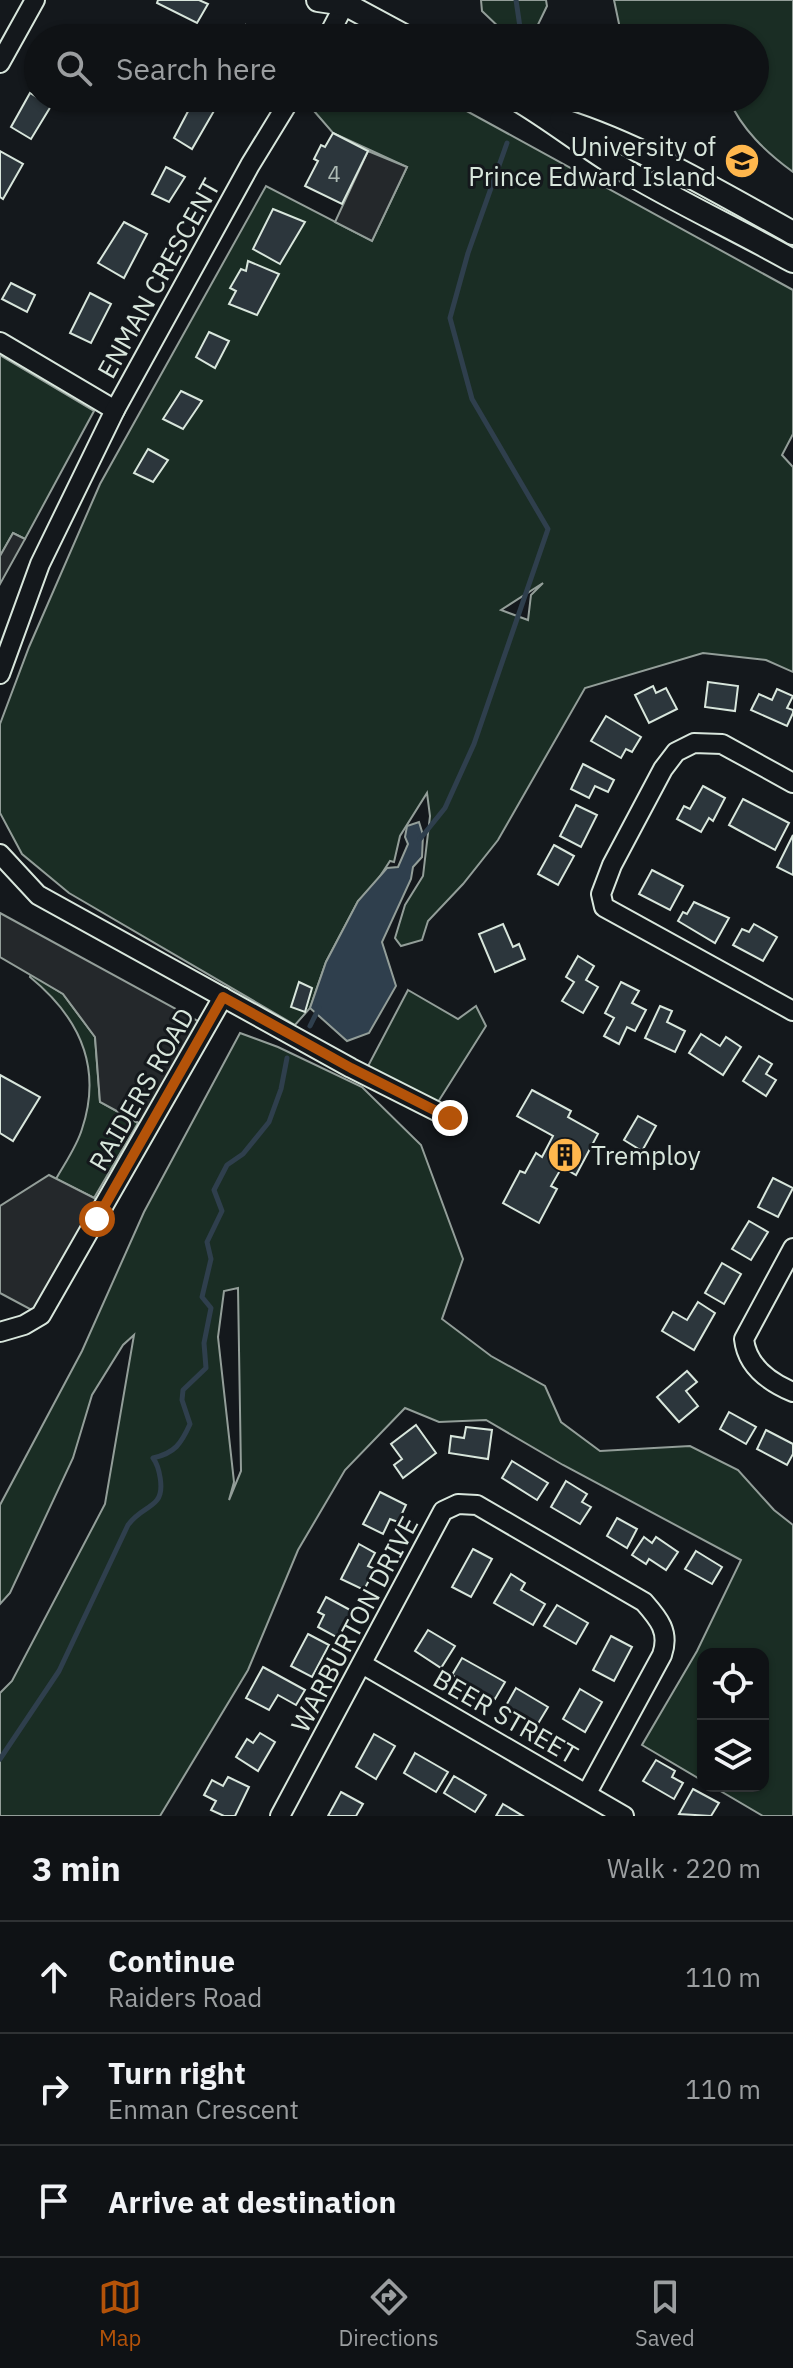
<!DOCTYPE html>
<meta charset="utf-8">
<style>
body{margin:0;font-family:"IBM Plex Sans",sans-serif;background:#181b1e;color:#f1f3f6}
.controls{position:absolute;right:24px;bottom:24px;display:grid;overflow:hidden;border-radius:16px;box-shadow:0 2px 6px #0004}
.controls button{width:72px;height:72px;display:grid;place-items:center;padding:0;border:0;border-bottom:2px solid #2f3234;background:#0f1215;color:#f1f3f6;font:40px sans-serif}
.stop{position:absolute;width:24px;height:24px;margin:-18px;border:6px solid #b45309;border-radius:50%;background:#fff}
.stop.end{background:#b45309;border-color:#fff;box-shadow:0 2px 8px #0008}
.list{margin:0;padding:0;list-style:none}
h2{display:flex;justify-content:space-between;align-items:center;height:104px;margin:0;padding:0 32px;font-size:34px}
h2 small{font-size:26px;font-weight:400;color:#9b9ea0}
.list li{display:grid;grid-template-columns:52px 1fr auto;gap:24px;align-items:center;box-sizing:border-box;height:112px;padding:0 32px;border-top:2px solid #2f3234}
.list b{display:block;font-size:30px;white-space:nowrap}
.list p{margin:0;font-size:26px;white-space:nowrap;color:#9b9ea0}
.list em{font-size:26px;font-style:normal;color:#9b9ea0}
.icon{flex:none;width:44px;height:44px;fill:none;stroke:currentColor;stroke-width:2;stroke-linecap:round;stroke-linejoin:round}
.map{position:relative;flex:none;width:793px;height:1816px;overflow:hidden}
.search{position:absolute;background:#0f1215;box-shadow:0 2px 6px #0004;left:24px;right:24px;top:24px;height:88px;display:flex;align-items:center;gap:20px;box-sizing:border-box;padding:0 28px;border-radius:44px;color:#9b9ea0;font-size:30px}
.sheet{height:440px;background:#0f1215}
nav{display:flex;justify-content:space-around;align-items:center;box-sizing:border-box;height:112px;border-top:2px solid #2f3234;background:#0f1215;font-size:22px;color:#9b9ea0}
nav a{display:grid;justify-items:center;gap:4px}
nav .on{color:#b45309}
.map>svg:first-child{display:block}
</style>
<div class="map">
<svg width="793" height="1816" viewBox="0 0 793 1816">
<rect width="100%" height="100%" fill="#14181c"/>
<g fill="#1a2d24" stroke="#939e99" stroke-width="2" fill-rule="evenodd">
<polygon points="481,0 546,0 547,6 533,35 505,33 482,11"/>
<path d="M 614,0 L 793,0 L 793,172 C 766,152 742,130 728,98 L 755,98 L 755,38 L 622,38 Z"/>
<path d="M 319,98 L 443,98 L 793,290 L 793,434 L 782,455 L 793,467 L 793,672 L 766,660 L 703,653 L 585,688 L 498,840 L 463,884 L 428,921 L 422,940 L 401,946 L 395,938 L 405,905 L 423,876 L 430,816 L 427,793 L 400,836 L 394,862 L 390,861 L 375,884 L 358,901 L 326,962 L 310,1008 L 295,1025 L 69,893 L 22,854 L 0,813 L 0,724 L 29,647 L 100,484 L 266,186 L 372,241 L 407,167 L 333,133 L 314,111 ZM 543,583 L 531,595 L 528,620 L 501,610 Z"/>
<polygon points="0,355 94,411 25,539 13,533 0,556"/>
<path d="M 31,974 L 63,994 L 95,1037 L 100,1102 L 138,1123 L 94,1198 L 56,1179 C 65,1163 77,1146 82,1129 C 103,1066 79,1017 30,977 Z"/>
<polygon points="408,990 458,1019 476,1006 486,1026 438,1102 367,1068"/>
<path d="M 240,1033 L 278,1047 L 362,1087 L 421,1145 L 463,1259 L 442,1319 L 491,1356 L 545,1386 L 561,1422 L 600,1451 L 690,1446 L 738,1470 L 774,1510 L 793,1525 L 793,1816 L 763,1816 L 712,1786 L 763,1786 L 763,1654 L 703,1654 L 703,1781 L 642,1745 L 697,1651 L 741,1560 L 563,1465 L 486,1420 L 439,1422 L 405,1408 L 345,1470 L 298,1550 L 248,1670 L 160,1816 L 0,1816 L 0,1693 L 12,1681 L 105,1504 L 134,1335 L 123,1345 L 92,1395 L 73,1458 L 10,1593 L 0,1604 L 0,1505 L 82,1351 L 144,1212 ZM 238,1288 L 241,1471 L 229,1500 L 234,1482 L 218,1337 L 224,1291 Z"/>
</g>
<g fill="#24282b" stroke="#939e99" stroke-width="2">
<polygon points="368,151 407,167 372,241 335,222"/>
<polygon points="13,533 25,539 0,584 0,556"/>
<polygon points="0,913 207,1026 148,1128 100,1102 95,1037 63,994 0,957"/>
<polygon points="49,1175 106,1204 41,1315 0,1293 0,1206"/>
</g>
<polygon fill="#2f3f4d" stroke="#939e99" stroke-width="2" points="419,822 423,835 422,857 413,867 411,879 382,942 396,986 369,1033 347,1041 310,1008 326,962 358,901 387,868 398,867 408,844 405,837 407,826"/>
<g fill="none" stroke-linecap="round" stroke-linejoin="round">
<g stroke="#2f3f4d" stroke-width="5">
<polyline points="516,0 521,34"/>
<polyline points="420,839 445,808 474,744 548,529 472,399 450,318 468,253 507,143"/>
<polyline points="310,1026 319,1008"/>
<path d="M 0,1759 L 59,1671 L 128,1525 C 138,1511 150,1509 157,1500 C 165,1490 159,1466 153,1458 C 175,1453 181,1444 190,1424 L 182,1400 L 183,1390 L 206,1368 L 204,1343 L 211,1308 L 202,1297 L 211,1259 L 207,1242 L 222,1211 L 214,1190 L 227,1165 L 243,1154 L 269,1122 L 281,1089 L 287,1058"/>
</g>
</g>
<g fill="#2c363c" stroke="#d8e6dc" stroke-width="2">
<polygon points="158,0 199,0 208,4 197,23 157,3"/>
<polygon points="246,25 267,37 266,38 240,38"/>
<polygon points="30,93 51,106 31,139 11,127"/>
<polygon points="195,98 207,98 218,104 192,149 174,138"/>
<polygon points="333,133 368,151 342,204 305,186 318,161 314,159 321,145 325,147"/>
<polygon points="0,151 23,164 3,199 0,197"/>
<polygon points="166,167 185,177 169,202 152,194"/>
<polygon points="273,209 305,222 280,264 253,249"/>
<polygon points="124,222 147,234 124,278 98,263"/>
<polygon points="248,261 279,274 257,315 229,304 236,291 230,288 241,269 246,271"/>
<polygon points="11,283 35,295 27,312 2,299"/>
<polygon points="90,293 111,304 91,343 70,333"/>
<polygon points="209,332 229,341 215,368 196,357"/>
<polygon points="181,391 202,401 183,429 163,419"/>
<polygon points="148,449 168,460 153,482 134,473"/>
<polygon points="708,682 738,686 735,711 705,707"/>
<polygon points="653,686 656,693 666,688 677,709 649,723 635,695"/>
<polygon points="777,689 793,696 787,708 793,710 793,713 787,726 751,710 759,694 772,700"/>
<polygon points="606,716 641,737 632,752 626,749 621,758 591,741"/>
<polygon points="583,764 614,780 608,792 595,786 589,798 571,789"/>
<polygon points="703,786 725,798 713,821 709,818 701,832 677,819 684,806 690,809"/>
<polygon points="743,799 789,823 775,850 729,825"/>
<polygon points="576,805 597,815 581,847 560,836"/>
<polygon points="793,835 793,875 777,867"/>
<polygon points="554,845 574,856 558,885 538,874"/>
<polygon points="652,870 683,886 670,910 639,894"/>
<polygon points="694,902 729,918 715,943 678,921 683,912 687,914"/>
<polygon points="503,924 513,947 519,944 525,959 495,972 479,934"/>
<polygon points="754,924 777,937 763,961 733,945 742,929 749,932"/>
<polygon points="578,956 594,966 586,980 598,987 583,1013 562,1001 574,982 566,977"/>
<polygon points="299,982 312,988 305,1012 291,1007"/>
<polygon points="621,982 639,991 632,1003 646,1010 635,1031 627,1027 619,1044 604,1036 614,1018 605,1013"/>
<polygon points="660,1006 672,1011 667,1022 685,1031 675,1052 645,1038"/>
<polygon points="701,1034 720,1046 726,1037 741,1047 723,1075 689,1053"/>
<polygon points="759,1056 772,1064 766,1074 776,1080 766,1096 743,1081"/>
<polygon points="0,1075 40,1097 13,1141 0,1133"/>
<polygon points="532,1090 571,1111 568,1117 598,1134 576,1175 562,1167 551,1186 557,1189 539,1223 503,1203 520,1171 525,1173 536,1153 542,1157 553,1136 517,1116"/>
<polygon points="638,1116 656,1126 642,1151 624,1140"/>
<polygon points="773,1178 793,1188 778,1217 758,1207"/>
<polygon points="749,1221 768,1232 751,1260 732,1249"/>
<polygon points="722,1263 741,1274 724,1304 705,1293"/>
<polygon points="698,1302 715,1313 694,1350 662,1331 673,1312 687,1320"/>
<polygon points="687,1371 697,1382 686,1391 698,1406 679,1422 657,1397"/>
<polygon points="729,1412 756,1427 746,1444 720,1429"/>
<polygon points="416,1425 436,1453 403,1478 394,1465 402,1459 391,1444"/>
<polygon points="466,1427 492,1430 488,1459 449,1453 451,1436 464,1438"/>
<polygon points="766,1430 793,1444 793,1454 787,1465 757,1449"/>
<polygon points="512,1461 548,1483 537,1500 502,1478"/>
<polygon points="566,1481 587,1494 582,1502 591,1507 580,1524 551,1507"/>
<polygon points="380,1492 406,1505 398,1522 390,1519 383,1534 363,1524"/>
<polygon points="617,1518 637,1529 627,1548 607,1536"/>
<polygon points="644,1537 652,1543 656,1537 678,1552 666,1570 649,1559 646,1564 632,1555"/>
<polygon points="359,1544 375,1553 368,1566 375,1569 364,1590 341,1579"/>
<polygon points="473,1549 492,1559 471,1597 452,1587"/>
<polygon points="696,1551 722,1567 712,1584 685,1569"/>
<polygon points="511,1574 525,1583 521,1590 545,1604 533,1625 494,1603"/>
<polygon points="326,1597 352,1611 338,1638 318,1627 324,1615 318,1612"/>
<polygon points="557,1605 588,1623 576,1644 544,1626"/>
<polygon points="428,1630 455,1646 441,1668 415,1651"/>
<polygon points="308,1634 329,1645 312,1677 291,1666"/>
<polygon points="611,1636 632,1647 614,1681 593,1670"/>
<polygon points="462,1658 505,1682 495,1699 452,1675"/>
<polygon points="263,1667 305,1690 296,1705 278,1695 269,1710 246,1698"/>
<polygon points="516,1688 548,1707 536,1727 504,1709"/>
<polygon points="580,1689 602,1702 585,1732 563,1719"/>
<polygon points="260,1733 275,1742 258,1771 236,1757 247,1739 253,1743"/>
<polygon points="374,1734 395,1746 376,1779 356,1767"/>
<polygon points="415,1753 448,1772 436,1792 404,1773"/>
<polygon points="656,1760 675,1771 672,1777 683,1783 674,1799 643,1781"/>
<polygon points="454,1776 486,1795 475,1812 444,1793"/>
<polygon points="228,1777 249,1787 235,1816 224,1816 211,1810 216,1801 204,1795 212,1780 223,1786"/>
<polygon points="693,1789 719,1803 711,1816 679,1814"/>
<polygon points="341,1792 363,1804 356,1816 328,1816"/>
<polygon points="503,1804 523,1816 496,1816"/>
</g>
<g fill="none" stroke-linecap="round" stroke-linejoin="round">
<g stroke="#d8e6dc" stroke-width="22">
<g id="minor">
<polyline points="327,38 347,0"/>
<polyline points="0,63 35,0"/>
<polyline points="0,342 115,410"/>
<polyline points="0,674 40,564 115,410 250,165 291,98"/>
<polyline points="793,783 722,744 694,743 676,752 663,769 612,865 601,894 604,907 793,1011"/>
<polyline points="0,854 38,895 351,1068 450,1118"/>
<path d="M 793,1248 L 744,1339 C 747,1366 769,1382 793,1392"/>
<polyline points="0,1332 24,1325 41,1315 223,997"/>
<polyline points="362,1664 624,1816"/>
<path d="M 280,1816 L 443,1511 L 458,1504 L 477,1505 L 644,1602 C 659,1619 670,1632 662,1655 L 587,1793"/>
</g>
</g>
<g stroke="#d8e6dc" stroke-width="26">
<g id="major">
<polyline points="318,0 345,4 408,38"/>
<path d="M 515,98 C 551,119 583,145 619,167 C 675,201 736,229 793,261"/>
<path d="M 561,120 C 643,146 717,191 793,233"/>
</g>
</g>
<use href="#minor" stroke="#14181c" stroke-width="18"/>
<use href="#major" stroke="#14181c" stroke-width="22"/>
</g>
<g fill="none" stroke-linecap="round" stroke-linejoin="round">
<polyline stroke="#b45309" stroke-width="10" points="97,1219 223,997 351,1068 450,1118"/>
</g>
<defs>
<g id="university-disc" transform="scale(1.8)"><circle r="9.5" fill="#ffb74d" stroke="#14181c"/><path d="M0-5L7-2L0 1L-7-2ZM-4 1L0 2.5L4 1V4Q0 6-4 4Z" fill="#111"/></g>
<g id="building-disc" transform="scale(1.8)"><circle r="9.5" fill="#ffb74d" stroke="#14181c"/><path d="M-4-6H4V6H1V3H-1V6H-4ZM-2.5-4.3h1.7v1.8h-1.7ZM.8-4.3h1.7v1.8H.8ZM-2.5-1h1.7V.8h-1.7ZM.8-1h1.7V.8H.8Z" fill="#111"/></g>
</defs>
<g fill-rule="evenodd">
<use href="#university-disc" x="742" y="161"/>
<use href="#building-disc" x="565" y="1155"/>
</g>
<g text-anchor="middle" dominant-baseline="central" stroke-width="6" stroke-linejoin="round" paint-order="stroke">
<g font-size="22" fill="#adbab4">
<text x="334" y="173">4</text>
</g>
<g font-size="26" fill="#d8e6dc" stroke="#14181c" text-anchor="end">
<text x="716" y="146">University of<tspan x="716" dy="30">Prince Edward Island</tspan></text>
<text x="591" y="1155" text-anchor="start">Tremploy</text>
</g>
<g font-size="26" fill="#d8e6dc" stroke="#14181c">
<text transform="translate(158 278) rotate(-61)">ENMAN CRESCENT</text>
<text transform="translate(141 1089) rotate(-60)">RAIDERS ROAD</text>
<text transform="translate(354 1624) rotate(-62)">WARBURTON DRIVE</text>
<text transform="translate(506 1716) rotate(30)">BEER STREET</text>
</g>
</g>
</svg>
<div class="controls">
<button><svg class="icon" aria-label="locate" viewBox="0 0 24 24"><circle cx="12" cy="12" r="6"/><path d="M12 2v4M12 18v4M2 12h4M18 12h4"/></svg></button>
<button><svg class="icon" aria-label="layers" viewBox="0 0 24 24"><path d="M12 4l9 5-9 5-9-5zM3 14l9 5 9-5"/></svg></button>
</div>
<div class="stop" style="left:97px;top:1219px"></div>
<div class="stop end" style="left:450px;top:1118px"></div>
<div class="search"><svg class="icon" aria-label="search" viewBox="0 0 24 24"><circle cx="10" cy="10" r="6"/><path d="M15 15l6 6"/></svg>Search here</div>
</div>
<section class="sheet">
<h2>3 min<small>Walk · 220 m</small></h2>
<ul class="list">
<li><svg class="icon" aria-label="ahead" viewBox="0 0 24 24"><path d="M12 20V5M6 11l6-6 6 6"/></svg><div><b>Continue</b><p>Raiders Road</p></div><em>110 m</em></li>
<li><svg class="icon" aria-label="right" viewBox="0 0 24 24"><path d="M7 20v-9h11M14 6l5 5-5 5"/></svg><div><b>Turn right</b><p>Enman Crescent</p></div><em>110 m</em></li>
<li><svg class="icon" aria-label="arrive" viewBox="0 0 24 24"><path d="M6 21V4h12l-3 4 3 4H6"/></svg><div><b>Arrive at destination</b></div></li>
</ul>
</section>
<nav>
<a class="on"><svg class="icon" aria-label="map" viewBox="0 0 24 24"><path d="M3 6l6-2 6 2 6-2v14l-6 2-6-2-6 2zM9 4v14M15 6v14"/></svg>Map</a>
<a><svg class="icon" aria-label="directions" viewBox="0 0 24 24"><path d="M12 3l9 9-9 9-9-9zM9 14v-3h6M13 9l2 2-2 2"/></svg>Directions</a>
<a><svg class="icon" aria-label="saved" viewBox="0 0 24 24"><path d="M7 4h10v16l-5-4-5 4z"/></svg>Saved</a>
</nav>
